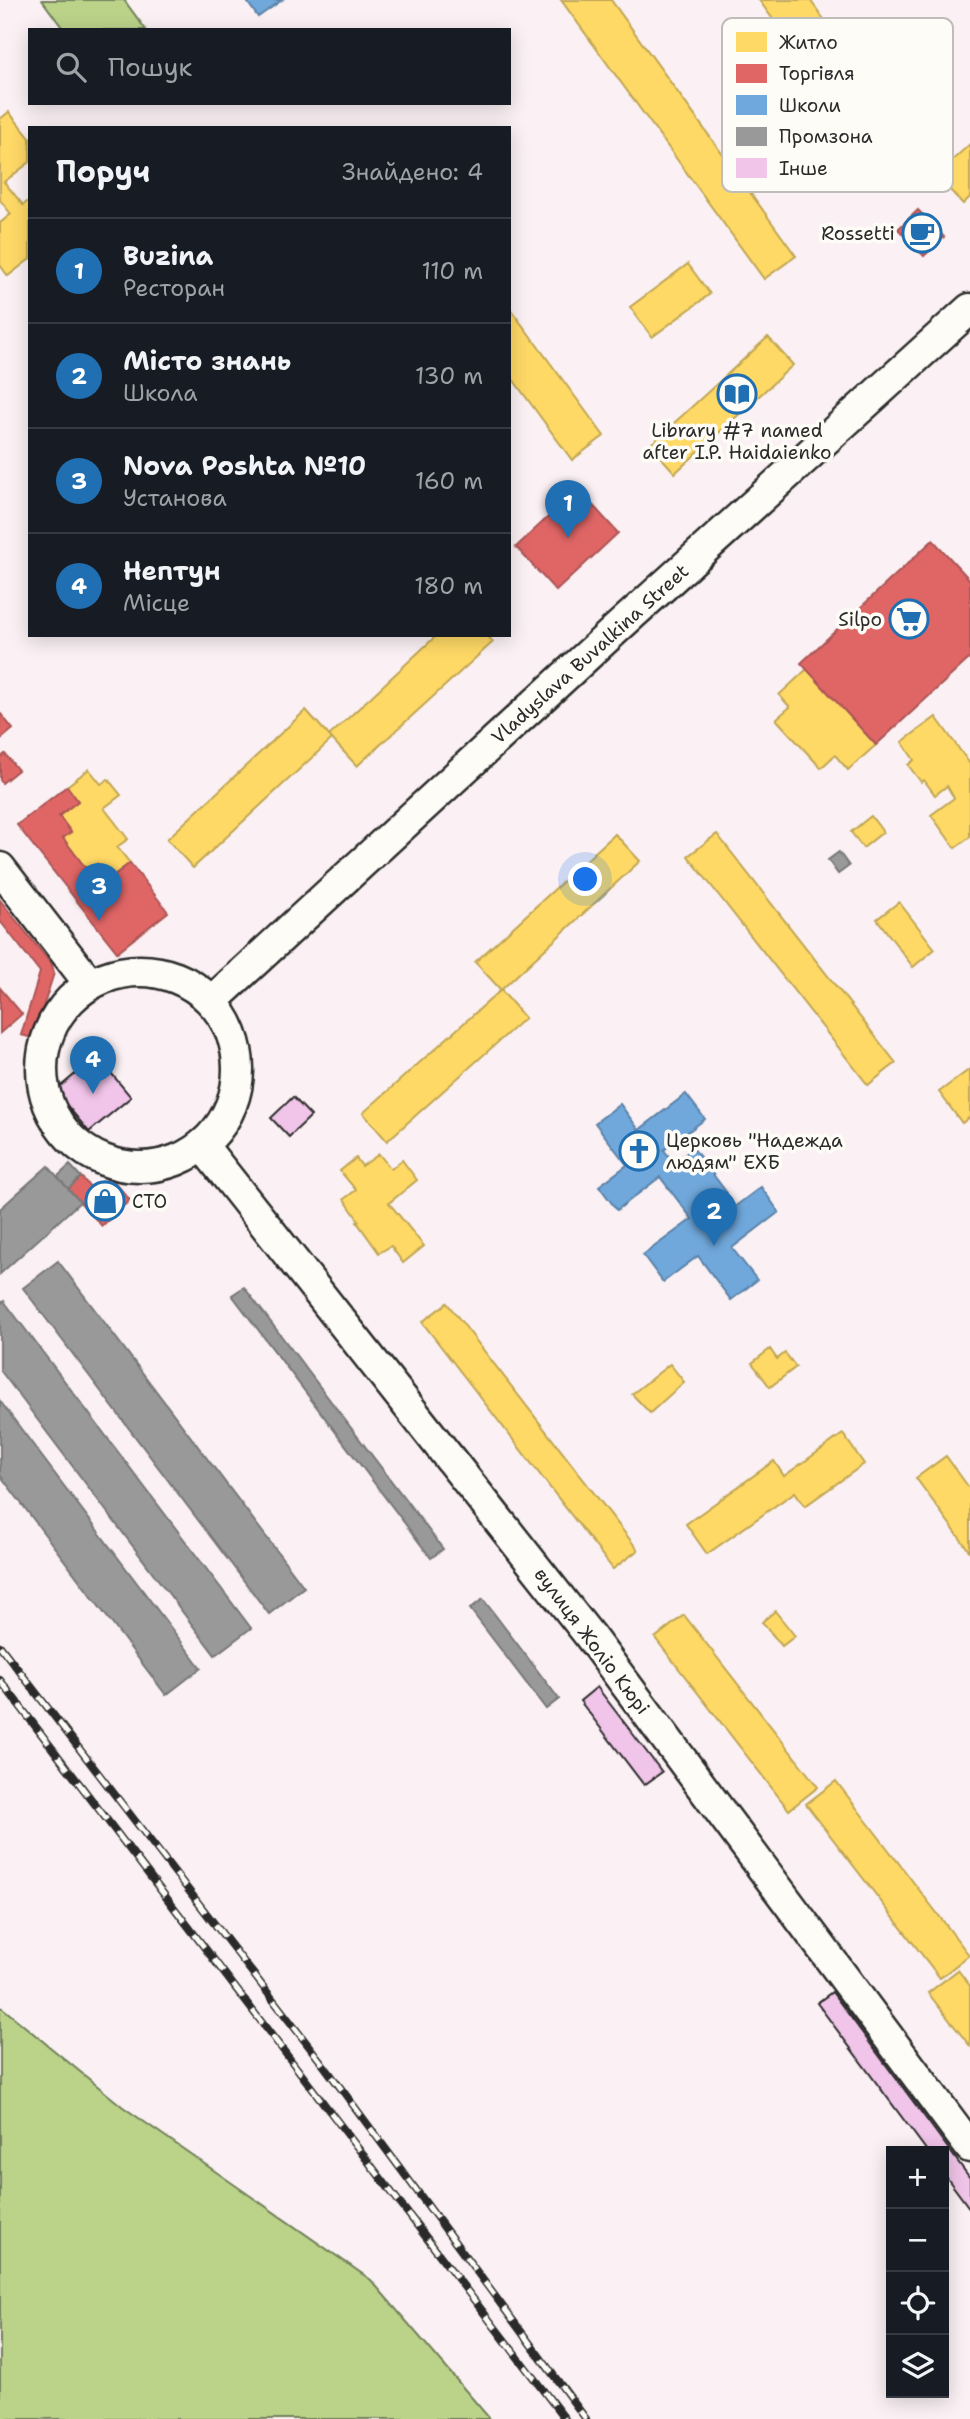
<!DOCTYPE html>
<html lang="uk">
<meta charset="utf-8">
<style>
body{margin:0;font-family:"Shantell Sans",sans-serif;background:#20242c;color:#f1f3f6}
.controls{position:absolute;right:21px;bottom:21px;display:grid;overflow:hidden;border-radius:0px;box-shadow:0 4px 18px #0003}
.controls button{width:63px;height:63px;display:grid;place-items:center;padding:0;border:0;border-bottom:2px solid #363941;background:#171b24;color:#f1f3f6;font:35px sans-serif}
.you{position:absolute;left:586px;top:880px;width:24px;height:24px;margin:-18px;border:5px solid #fff;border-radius:50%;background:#1a73e8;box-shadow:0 0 0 10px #1a73e833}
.badge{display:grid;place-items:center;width:46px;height:46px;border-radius:50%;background:#1f6fb2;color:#fff;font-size:23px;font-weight:700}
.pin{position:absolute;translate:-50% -58px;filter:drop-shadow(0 2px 4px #0008)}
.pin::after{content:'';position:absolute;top:37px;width:24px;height:21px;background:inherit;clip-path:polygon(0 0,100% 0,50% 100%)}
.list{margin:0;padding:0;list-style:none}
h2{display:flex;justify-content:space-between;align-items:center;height:91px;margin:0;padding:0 28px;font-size:30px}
h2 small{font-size:23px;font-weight:400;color:#9ea1a6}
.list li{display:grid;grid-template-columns:46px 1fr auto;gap:21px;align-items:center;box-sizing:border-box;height:105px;padding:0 28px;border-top:2px solid #363941}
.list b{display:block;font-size:26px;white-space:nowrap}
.list p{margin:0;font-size:23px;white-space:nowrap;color:#9ea1a6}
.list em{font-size:23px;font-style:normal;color:#9ea1a6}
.icon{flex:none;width:38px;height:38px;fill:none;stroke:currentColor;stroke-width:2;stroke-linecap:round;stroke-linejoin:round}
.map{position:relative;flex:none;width:970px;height:2419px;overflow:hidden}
.search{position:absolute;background:#171b24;box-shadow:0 4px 18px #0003;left:28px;top:28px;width:483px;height:77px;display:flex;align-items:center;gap:18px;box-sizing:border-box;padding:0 24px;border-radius:0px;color:#9ea1a6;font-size:26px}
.panel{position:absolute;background:#171b24;box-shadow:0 4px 18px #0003;left:28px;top:126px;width:483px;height:511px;border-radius:0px}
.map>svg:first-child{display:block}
</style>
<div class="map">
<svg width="970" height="2419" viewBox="0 0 970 2419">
<rect width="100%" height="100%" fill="#fbf1f4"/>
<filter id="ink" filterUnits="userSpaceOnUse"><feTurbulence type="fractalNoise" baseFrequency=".0143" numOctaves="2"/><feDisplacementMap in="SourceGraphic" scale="14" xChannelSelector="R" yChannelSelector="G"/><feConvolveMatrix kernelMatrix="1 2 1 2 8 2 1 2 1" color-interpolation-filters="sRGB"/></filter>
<g filter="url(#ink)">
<g fill="#bad389" stroke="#727f5a" stroke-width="2">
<polygon points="42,0 124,0 146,30 64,30"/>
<polygon points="0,2006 123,2107 371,2280 490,2419 0,2419"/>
</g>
<g fill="#ffd966" stroke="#bfa554" stroke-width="2">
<polygon points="561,0 611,0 796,256 764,279"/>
<polygon points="759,0 810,0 915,145 881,169"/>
<polygon points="9,112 30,138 30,162 4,182 23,205 30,200 30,259 8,276 0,265 0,223 11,214 0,200 0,119"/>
<polygon points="970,144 970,197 963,204 936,175"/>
<polygon points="688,264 710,294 652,337 630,307"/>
<polygon points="509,307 604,436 572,460 509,374"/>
<polygon points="768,337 793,365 675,473 650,445"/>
<polygon points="437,635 487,635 493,642 357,766 329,736"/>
<polygon points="807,669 876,745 848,770 835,755 821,768 776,719 790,707 779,695"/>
<polygon points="306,710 332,739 193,868 167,839"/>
<polygon points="936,717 970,764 970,837 955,848 931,815 954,798 947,786 935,795 924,780 921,782 908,765 914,760 902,742"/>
<polygon points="89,769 101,784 108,779 121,795 104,808 128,839 117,847 130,863 109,879 97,864 88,871 63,838 71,832 59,816 78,801 67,786"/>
<polygon points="871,816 883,832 863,848 851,832"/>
<polygon points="615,834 640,861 501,990 475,962"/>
<polygon points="717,834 896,1063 868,1085 688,856"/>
<polygon points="899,902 935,949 913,967 877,919"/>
<polygon points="501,990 525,1018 387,1141 363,1113"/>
<polygon points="970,1069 970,1117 962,1123 939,1092"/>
<polygon points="379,1154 391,1169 402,1160 417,1180 389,1203 424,1246 403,1263 391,1246 379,1253 357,1222 359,1221 344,1199 356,1190 340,1171 356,1158 362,1166"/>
<polygon points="447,1303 638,1550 613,1569 422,1322"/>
<polygon points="770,1349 777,1359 785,1353 796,1367 770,1387 752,1363"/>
<polygon points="670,1364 684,1382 650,1413 632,1394"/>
<polygon points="843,1434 864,1464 805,1506 795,1492 707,1554 686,1524 774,1461 784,1476"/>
<polygon points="946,1456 970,1489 970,1552 916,1478"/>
<polygon points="775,1611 795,1636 782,1646 762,1622"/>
<polygon points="684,1615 818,1787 789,1810 655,1638"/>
<polygon points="836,1781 969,1955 940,1978 806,1804"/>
<polygon points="958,1970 970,1986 970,2046 928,1993"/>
</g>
<g fill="#e06666" stroke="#aa5454" stroke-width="2">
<polygon points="918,210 944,237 924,256 898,229"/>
<polygon points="578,489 618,533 556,591 516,547"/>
<polygon points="933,540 970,580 970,658 876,745 801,663"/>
<polygon points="0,713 13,729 0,740"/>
<polygon points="5,754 18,770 2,783 0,780 0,758"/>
<polygon points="67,786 78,801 59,816 71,832 63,838 88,871 97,864 109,879 130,863 168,912 117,952 17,825"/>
<polygon points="0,900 52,965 54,973 33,1038 21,1035 40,972 0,921"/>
<polygon points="0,988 22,1014 0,1033"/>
<polygon points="81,1177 94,1191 110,1177 130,1200 102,1226 68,1189"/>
</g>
<g fill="#6fa8dc" stroke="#5b82a7" stroke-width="2">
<polygon points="246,0 282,0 258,17"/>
<polygon points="686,1094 705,1119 664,1150 674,1163 693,1148 727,1193 711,1205 721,1217 761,1187 779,1212 732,1248 757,1280 731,1300 698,1256 663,1282 643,1255 692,1219 660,1177 617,1210 599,1186 627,1165 595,1123 620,1104 639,1130"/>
</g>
<g fill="#999" stroke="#787878" stroke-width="2">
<polygon points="839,852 849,866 838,874 828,860"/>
<polygon points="70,1165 81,1177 68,1189 57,1177"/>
<polygon points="48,1166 80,1202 0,1274 0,1209"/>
<polygon points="58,1261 304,1587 269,1614 23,1288"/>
<polygon points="244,1287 443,1549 431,1558 232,1295"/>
<polygon points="4,1301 251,1628 215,1655 0,1370 0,1304"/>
<polygon points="0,1401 201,1668 166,1695 0,1475"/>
<polygon points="483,1599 559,1699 546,1709 470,1609"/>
</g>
<g fill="#f1c4e9" stroke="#2b2b2b" stroke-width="2">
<polygon points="97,1056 131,1097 89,1132 55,1091"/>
<polygon points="293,1097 311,1116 289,1137 271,1118"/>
<polygon points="597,1687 662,1772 644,1785 580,1701"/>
<polygon points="832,1992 970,2178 970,2209 944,2174 944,2151 927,2151 817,2003"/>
</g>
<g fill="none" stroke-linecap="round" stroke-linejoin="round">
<g stroke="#2b2b2b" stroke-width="35">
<g id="secondary">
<polyline points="0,868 90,984"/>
<circle cx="140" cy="1069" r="98"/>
<polyline points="212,1001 615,630 970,309"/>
<polyline points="202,1145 589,1635 970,2147"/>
</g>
</g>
<use href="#secondary" stroke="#fdfcf7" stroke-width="30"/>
<g stroke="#2b2b2b" stroke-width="8">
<g id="rail">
<polyline points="0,1646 325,2067 586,2419"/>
<polyline points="0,1680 565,2419"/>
</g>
</g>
<use href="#rail" stroke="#fdfcf7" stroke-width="5" stroke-dasharray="16" stroke-linecap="butt"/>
</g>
</g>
<defs>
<g id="cafe-ring" transform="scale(2.0125)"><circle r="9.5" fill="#fdfcf7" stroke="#1f6fb2" stroke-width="1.5"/><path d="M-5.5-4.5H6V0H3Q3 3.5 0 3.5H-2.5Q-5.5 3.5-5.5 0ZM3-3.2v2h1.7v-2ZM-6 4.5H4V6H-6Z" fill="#1f6fb2"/></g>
<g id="library-ring" transform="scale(2.0125)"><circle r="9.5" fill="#fdfcf7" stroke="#1f6fb2" stroke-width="1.5"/><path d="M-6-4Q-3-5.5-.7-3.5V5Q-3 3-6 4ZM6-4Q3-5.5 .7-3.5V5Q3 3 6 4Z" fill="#1f6fb2"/></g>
<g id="supermarket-ring" transform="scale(2.0125)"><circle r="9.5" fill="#fdfcf7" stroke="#1f6fb2" stroke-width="1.5"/><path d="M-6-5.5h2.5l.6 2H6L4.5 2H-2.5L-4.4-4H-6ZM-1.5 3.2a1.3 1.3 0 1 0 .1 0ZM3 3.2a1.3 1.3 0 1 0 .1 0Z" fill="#1f6fb2"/></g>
<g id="church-ring" transform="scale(2.0125)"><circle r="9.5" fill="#fdfcf7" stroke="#1f6fb2" stroke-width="1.5"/><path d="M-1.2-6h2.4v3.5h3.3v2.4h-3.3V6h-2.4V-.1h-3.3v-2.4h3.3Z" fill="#1f6fb2"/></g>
<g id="shop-ring" transform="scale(2.0125)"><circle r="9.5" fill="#fdfcf7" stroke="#1f6fb2" stroke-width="1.5"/><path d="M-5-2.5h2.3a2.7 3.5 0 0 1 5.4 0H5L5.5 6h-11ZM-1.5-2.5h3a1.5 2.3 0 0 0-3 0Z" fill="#1f6fb2"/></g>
</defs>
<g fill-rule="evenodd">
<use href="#cafe-ring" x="922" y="233"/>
<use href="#library-ring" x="737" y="394"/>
<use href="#supermarket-ring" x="909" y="619"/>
<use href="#church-ring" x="639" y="1151"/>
<use href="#shop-ring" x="105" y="1201"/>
</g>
<g text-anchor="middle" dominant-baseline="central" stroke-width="7" stroke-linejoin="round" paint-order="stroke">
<g font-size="19" fill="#2b2b2b" stroke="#fdfcf7" text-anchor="end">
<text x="895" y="233">Rossetti</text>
<text x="737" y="430" text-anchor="middle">Library #7 named<tspan x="737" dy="22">after I.P. Haidaienko</tspan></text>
<text x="882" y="619">Silpo</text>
<text x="666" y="1140" text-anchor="start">Церковь "Надежда<tspan x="666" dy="22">людям" ЕХБ</tspan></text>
<text x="132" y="1201" text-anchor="start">СТО</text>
</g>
<g font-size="19" fill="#2b2b2b" stroke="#fdfcf7">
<text transform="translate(590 654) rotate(-42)">Vladyslava Buvalkina Street</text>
<text transform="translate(592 1641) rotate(53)">вулиця Жоліо Кюрі</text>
</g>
</g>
<rect x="722" y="18" width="231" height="174" rx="10" fill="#fdfcf7" stroke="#bebdba" stroke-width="2"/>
<rect x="736" y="32" width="31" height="20" fill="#ffd966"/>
<rect x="736" y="64" width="31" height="19" fill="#e06666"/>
<rect x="736" y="95" width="31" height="20" fill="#6fa8dc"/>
<rect x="736" y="127" width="31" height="19" fill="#999"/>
<rect x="736" y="158" width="31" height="20" fill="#f1c4e9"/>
<g font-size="19" fill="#2b2b2b">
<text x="779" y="49">Житло</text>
<text x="779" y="80">Торгівля</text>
<text x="779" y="112">Школи</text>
<text x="779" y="143">Промзона</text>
<text x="779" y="175">Інше</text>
</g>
</svg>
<div class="controls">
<button>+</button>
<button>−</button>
<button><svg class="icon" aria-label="locate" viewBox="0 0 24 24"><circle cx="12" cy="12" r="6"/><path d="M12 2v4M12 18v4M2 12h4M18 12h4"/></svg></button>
<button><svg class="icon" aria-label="layers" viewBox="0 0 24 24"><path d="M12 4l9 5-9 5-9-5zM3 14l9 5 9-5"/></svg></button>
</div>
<div class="you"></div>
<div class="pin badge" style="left:568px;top:538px">1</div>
<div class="pin badge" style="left:714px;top:1246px">2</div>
<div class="pin badge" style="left:99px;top:921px">3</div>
<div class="pin badge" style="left:93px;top:1094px">4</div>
<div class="search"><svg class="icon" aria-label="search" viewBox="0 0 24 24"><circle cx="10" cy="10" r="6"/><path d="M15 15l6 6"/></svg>Пошук</div>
<section class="panel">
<h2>Поруч<small>Знайдено: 4</small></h2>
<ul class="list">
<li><span class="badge">1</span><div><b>Buzina</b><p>Ресторан</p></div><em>110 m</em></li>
<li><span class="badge">2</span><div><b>Місто знань</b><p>Школа</p></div><em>130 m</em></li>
<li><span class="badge">3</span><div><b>Nova Poshta №10</b><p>Установа</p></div><em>160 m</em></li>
<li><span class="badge">4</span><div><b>Нептун</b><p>Місце</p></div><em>180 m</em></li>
</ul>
</section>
</div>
